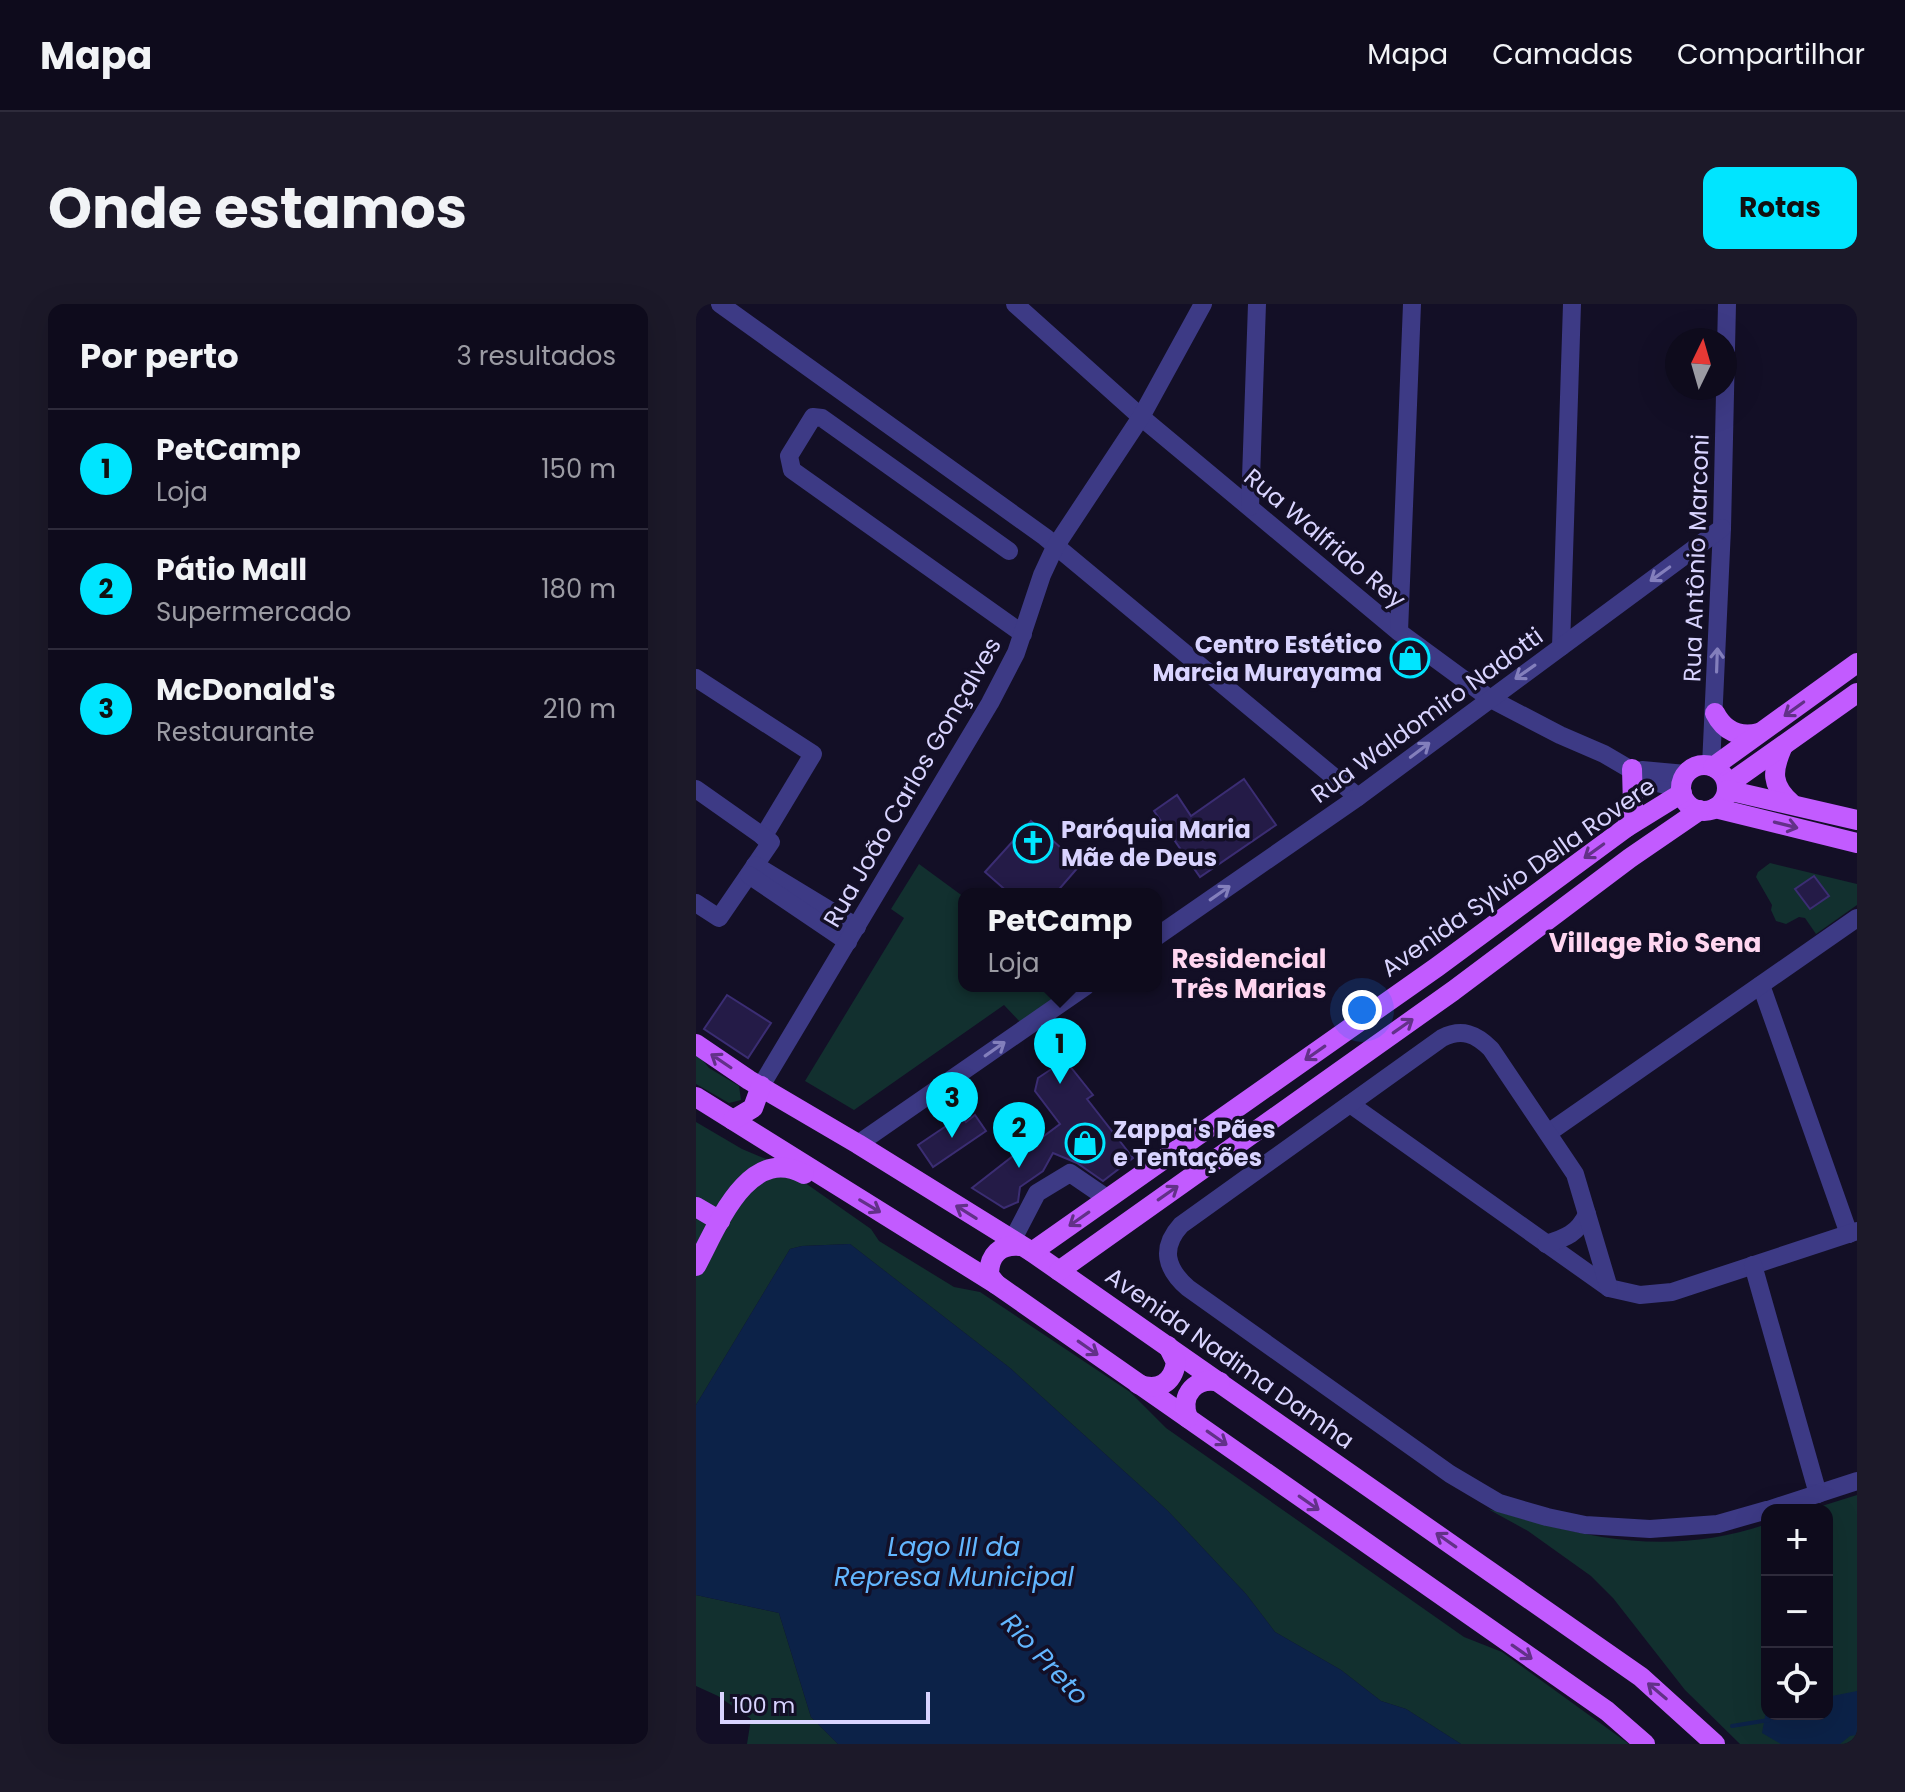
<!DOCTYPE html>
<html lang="pt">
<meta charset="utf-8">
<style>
body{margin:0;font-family:Poppins,sans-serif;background:#1c1929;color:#f1f3f6}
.controls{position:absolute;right:24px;bottom:24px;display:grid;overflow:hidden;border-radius:16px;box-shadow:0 8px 32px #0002}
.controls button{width:72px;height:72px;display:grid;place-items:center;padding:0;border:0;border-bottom:2px solid #2e2b3b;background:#0e0b1c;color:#f1f3f6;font:40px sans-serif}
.compass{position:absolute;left:969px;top:24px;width:72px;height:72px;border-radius:50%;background:#0e0b1c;box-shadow:0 8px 32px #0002;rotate:5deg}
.scale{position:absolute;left:24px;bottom:20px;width:210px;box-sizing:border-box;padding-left:8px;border:4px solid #d9d4ff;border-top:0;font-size:22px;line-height:28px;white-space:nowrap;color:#d9d4ff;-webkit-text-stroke:6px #130f26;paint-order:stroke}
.you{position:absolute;left:666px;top:706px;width:28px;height:28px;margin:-20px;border:6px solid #fff;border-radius:50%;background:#1a73e8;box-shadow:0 0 0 12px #1a73e833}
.badge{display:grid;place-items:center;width:52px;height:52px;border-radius:50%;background:#00e5ff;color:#111;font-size:26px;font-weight:700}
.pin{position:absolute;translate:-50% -66px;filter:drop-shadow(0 2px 4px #0008)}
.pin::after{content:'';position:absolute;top:42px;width:28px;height:24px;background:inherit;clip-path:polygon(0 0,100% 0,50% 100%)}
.popup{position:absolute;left:262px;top:584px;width:204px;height:104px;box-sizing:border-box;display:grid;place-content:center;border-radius:16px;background:#0e0b1c;filter:drop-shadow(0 2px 6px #0005);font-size:26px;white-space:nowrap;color:#9b9ba3}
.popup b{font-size:30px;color:#f1f3f6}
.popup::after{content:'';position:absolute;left:50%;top:100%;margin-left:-16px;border:16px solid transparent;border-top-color:#0e0b1c}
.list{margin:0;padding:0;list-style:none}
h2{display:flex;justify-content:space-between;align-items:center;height:104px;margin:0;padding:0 32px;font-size:34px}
h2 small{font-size:26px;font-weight:400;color:#9b9ba3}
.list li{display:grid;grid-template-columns:52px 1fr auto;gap:24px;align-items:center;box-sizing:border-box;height:120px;padding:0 32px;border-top:2px solid #2e2b3b}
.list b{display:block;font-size:30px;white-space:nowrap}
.list p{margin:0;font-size:26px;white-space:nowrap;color:#9b9ba3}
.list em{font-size:26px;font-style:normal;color:#9b9ba3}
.icon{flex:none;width:44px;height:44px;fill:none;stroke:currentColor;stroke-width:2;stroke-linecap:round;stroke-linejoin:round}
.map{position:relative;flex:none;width:1161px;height:1440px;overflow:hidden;border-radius:16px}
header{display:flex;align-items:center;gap:48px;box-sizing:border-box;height:112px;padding:0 40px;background:#0e0b1c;border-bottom:2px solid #2e2b3b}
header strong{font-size:38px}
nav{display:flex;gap:44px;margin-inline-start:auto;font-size:28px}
.intro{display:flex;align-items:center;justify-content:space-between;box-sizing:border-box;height:192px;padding:0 48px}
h1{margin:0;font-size:56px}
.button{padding:20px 36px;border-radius:16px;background:#00e5ff;color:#111;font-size:28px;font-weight:700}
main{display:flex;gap:48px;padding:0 48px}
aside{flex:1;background:#0e0b1c;border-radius:16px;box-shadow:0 8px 32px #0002}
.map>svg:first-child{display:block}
</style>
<header>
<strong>Mapa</strong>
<nav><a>Mapa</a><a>Camadas</a><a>Compartilhar</a></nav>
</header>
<div class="intro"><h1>Onde estamos</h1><a class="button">Rotas</a></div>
<main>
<aside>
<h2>Por perto<small>3 resultados</small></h2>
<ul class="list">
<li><span class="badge">1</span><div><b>PetCamp</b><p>Loja</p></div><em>150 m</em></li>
<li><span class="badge">2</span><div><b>Pátio Mall</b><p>Supermercado</p></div><em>180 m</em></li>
<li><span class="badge">3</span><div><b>McDonald's</b><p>Restaurante</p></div><em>210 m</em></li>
</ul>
</aside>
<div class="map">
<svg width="1161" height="1440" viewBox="0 0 1161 1440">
<rect width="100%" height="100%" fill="#130f26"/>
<g fill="#12302f">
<polygon points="1074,559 1161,580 1161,601 1120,630 1109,614 1103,613 1090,620 1080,617 1075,606 1076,601 1060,573 1062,568"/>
<polygon points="223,560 268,593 268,682 381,682 325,719 308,701 158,806 109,777 208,614 195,605"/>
<polygon points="0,748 13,764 43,782 45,796 33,799 0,780"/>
<polygon points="0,818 46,845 82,860 175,925 183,937 258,983 284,988 434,1088 470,1124 768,1333 806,1348 933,1440 765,1440 710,1405 685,1397 645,1366 579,1328 550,1290 471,1206 314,1064 154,940 106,942 94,945 0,1101"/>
<path d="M 1161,1191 L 1161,1440 L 1044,1440 L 989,1386 L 917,1294 L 895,1272 L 832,1227 L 792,1205 C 892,1234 969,1254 1071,1220 L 1071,1410 L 1131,1410 L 1131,1206 L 1113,1206 Z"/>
<polygon points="0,1291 83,1309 115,1413 142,1440 51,1440 55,1415 22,1392 0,1382"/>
</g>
<g fill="#0c2248">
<polygon points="154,940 314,1064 471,1206 550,1290 579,1328 645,1366 685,1397 710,1405 765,1440 142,1440 115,1413 83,1309 0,1291 0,1101 94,945 106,942"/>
<polygon points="1161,1387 1161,1431 1154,1432 1144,1440 1085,1440 1066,1429 1070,1407 1071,1410 1131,1410 1131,1393"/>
</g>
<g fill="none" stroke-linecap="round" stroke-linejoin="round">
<polyline stroke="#0c2248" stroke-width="4" points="1036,1422 1073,1416"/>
</g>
<g fill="#241b47" stroke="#3b2d73" stroke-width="2">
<polygon points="548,475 580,521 504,573 458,507 481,491 495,512"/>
<polygon points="335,517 384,561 359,590 314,590 289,568"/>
<polygon points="1118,572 1133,592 1114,605 1099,585"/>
<polygon points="31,691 75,719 52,754 8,725"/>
<polygon points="369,756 397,791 391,795 437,854 407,877 381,859 357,849 347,867 324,883 322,898 308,904 276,884 345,830 348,832 364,820 339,787 342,774"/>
<polygon points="279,811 290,827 237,863 222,841 265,812 270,818"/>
</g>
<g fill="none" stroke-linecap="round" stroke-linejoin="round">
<g stroke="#3d3a85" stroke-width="18">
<polyline points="24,0 349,233 662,493"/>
<polyline points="319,0 445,113 703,328 793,394 864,431 908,450 954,477 985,485"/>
<polyline points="554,203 561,0"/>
<polyline points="313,247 126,114 117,113 93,152 96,166 327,330"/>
<polyline points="703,328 716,0"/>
<polyline points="865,343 876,0"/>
<polyline points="0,374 117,450 67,533"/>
<polyline points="1015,462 1026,224 1031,0"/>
<polyline points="946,466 990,470"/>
<polyline points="0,485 75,538 23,614 0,599"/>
<polyline points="59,561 161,623"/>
<polyline points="53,571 152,638"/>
<polyline points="460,633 662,493 1026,224"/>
<polyline points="1065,681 1153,930"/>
<polyline points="65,782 294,399 320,349 346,271 359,243 445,113 507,0"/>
<polyline points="654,800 913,984 944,991 976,988 1161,927"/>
<polyline points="852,829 1161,614"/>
<polyline points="162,840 390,682"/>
<polyline points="316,937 341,889 374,869 412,895"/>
<path d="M 850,940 C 870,934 882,929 891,910"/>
<polyline points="1057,961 1122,1190"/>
<path d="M 913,984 L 879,870 L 795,745 C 780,730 766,724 746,734 L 485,921 C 464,944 470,965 492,984 L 754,1170 L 803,1199 L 851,1213 L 889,1221 L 954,1225 L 1022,1220 L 1071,1206"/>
<polyline points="1072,1206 1161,1177"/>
</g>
<g stroke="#c25bff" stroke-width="20">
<path d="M 1019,409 C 1028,427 1043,434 1063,429"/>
<path d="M 1086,444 C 1076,467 1075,481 1095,499"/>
<circle cx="1008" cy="484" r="23"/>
<polyline points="1017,463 1161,359"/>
<polyline points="1031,481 1161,389"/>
<polyline points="1031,486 1161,516"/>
<polyline points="1019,504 1161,539"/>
<polyline points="931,523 937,502 936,465"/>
<polyline points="0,740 53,776 162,840 336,948 945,1373 1019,1440"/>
<polyline points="0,793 300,980 911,1407 949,1440"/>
<polyline points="37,816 57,804 65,782"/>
<polyline points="0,903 24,917"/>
<polyline points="336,948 741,663 931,523 986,489"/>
<path d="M 0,962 C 21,923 52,840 108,870"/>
<polyline points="363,967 757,687 934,554 1004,506"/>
<path d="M 300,980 L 293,971 C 293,951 304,940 324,942"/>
<path d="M 442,1080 C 462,1088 477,1079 480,1058 L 472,1042"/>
<path d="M 492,1114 C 483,1091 500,1072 524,1078"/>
</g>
</g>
<defs><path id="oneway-shaft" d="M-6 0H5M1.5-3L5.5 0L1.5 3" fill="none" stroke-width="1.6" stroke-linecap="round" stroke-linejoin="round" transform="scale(2)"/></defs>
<g stroke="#837fbc">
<use href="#oneway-shaft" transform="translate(964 270) rotate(144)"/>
<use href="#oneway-shaft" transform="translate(1021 356) rotate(-88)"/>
<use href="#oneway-shaft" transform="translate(829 368) rotate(145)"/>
<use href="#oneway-shaft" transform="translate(724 446) rotate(-37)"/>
<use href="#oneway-shaft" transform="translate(524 589) rotate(-35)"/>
<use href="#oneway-shaft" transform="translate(299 745) rotate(-35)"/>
</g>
<g stroke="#623188">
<use href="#oneway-shaft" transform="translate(1098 405) rotate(144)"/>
<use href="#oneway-shaft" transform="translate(1090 521) rotate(14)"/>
<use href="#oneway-shaft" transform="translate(898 547) rotate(144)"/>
<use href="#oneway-shaft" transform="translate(707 722) rotate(-35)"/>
<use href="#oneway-shaft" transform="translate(619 749) rotate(145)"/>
<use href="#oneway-shaft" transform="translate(25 757) rotate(-146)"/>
<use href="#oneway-shaft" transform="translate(472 889) rotate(-35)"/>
<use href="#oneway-shaft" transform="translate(174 902) rotate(31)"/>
<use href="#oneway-shaft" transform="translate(270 908) rotate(-148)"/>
<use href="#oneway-shaft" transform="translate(383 915) rotate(145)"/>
<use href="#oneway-shaft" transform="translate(392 1044) rotate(35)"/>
<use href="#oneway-shaft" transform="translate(521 1134) rotate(35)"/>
<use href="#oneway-shaft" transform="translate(613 1199) rotate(35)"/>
<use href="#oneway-shaft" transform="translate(750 1236) rotate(-145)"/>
<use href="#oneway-shaft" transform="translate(826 1348) rotate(35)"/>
<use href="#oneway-shaft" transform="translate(961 1387) rotate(-140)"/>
</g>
<defs>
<g id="shop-ring" transform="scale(2)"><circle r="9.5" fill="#130f26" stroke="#00e5ff" stroke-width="1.5"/><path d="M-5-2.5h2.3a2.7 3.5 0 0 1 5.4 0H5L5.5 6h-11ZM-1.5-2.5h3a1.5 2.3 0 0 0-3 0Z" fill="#00e5ff"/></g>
<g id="church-ring" transform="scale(2)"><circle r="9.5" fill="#130f26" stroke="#00e5ff" stroke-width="1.5"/><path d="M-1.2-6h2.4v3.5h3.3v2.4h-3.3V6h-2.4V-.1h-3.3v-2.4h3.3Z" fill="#00e5ff"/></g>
</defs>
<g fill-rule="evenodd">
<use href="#shop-ring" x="714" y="354"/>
<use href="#church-ring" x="337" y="539"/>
<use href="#shop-ring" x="389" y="839"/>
</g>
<g text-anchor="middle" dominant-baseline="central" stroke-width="7" stroke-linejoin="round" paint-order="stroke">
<g font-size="24" fill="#d9d4ff" stroke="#130f26">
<text transform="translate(629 234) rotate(40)">Rua Walfrido Rey</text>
<text transform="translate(1000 254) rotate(-88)">Rua Antônio Marconi</text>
<text transform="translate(731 411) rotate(-36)">Rua Waldomiro Nadotti</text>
<text transform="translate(216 478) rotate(-60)">Rua João Carlos Gonçalves</text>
<text transform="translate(822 573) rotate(-35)">Avenida Sylvio Della Rovere</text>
<text transform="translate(534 1054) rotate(35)">Avenida Nadima Damha</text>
</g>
<g font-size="24" font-weight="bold" fill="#d9d4ff" stroke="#130f26" text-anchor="start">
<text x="686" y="340" text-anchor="end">Centro Estético<tspan x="686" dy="28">Marcia Murayama</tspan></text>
<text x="365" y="525">Paróquia Maria<tspan x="365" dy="28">Mãe de Deus</tspan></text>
<text x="417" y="825">Zappa's Pães<tspan x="417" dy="28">e Tentações</tspan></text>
</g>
<g font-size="26" font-weight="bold" fill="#ffd6f0" stroke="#130f26">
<text x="959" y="639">Village Rio Sena</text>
<text x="553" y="655">Residencial<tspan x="553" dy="30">Três Marias</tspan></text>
</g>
<g font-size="26" font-style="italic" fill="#62b6ff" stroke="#130f26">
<text x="258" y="1243">Lago III da<tspan x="258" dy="30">Represa Municipal</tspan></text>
<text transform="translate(349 1355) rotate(47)">Rio Preto</text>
</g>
</g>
</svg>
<div class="controls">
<button>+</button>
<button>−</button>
<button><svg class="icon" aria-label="locate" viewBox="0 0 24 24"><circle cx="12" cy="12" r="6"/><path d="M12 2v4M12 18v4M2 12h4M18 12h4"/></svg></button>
</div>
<svg class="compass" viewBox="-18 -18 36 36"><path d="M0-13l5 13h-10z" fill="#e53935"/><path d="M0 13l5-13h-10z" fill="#9b9ba3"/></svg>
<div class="scale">100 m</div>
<div class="you"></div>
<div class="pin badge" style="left:364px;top:780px">1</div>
<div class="popup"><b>PetCamp</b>Loja</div>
<div class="pin badge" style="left:323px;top:864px">2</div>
<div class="pin badge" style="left:256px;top:834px">3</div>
</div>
</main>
